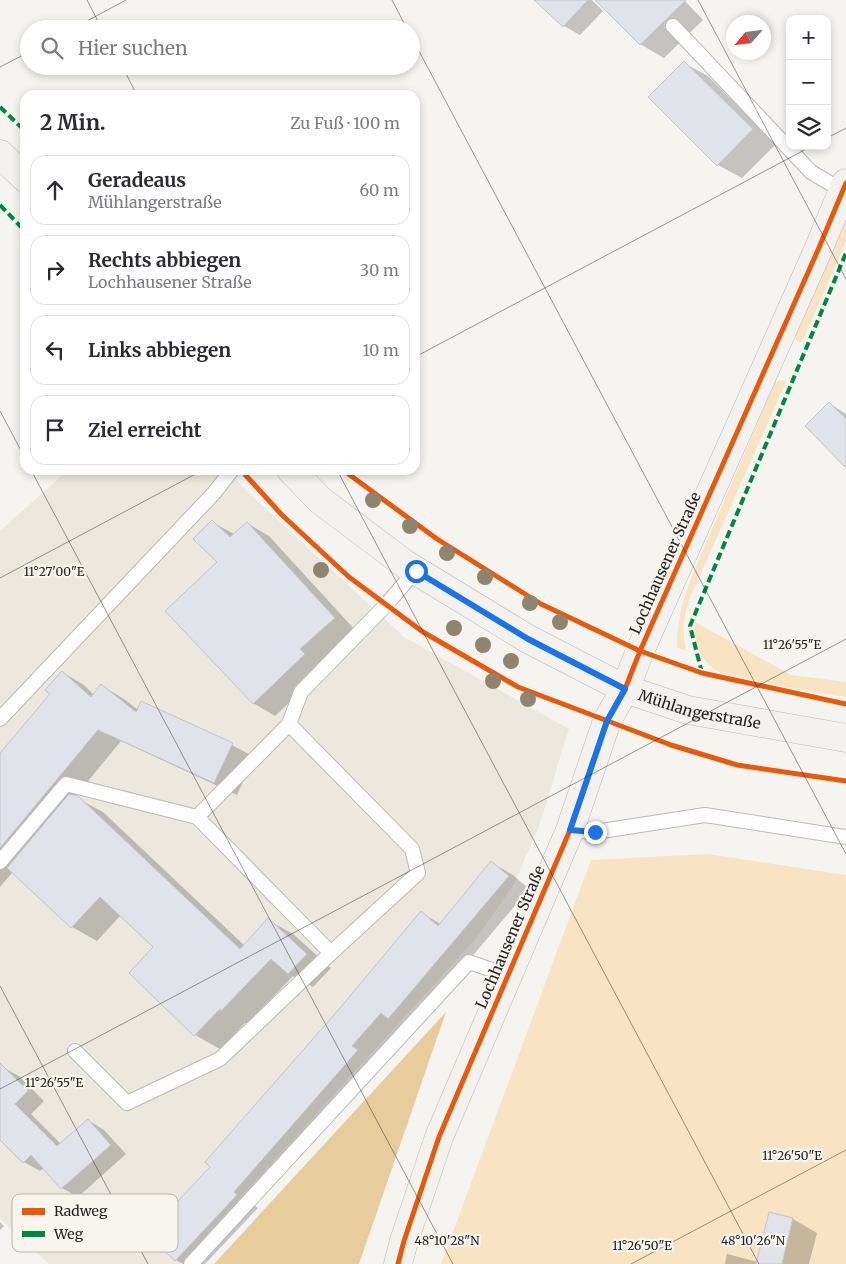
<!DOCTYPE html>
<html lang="de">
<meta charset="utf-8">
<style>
body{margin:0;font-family:Merriweather,serif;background:#f7f7f7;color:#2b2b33}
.controls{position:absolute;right:15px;top:15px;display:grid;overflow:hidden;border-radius:10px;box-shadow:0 2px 8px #0003}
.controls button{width:45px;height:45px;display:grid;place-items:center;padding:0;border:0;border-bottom:1px solid #e1e1e2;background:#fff;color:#2b2b33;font:25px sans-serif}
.compass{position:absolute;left:726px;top:15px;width:45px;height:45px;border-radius:50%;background:#fff;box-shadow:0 2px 8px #0003;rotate:242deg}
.stop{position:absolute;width:15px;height:15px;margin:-11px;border:4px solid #1a73e8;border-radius:50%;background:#fff}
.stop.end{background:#1a73e8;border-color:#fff;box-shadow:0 1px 5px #0008}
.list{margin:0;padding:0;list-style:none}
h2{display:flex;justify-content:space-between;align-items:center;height:65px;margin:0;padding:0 20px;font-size:21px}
h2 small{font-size:16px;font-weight:400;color:#7c7c81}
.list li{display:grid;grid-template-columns:32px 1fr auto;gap:15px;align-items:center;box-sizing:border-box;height:70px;margin:0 10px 10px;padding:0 10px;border:1px solid #e1e1e2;border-radius:15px}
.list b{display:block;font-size:19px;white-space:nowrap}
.list p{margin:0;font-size:16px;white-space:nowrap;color:#7c7c81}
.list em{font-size:16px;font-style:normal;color:#7c7c81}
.icon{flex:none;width:28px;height:28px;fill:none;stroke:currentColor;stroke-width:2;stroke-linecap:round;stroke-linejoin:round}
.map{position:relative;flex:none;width:846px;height:1264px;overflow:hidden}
.search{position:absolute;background:#fff;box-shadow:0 2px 8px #0003;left:20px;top:20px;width:400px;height:55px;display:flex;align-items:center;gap:12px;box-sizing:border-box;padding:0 18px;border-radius:28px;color:#7c7c81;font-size:19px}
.panel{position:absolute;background:#fff;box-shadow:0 2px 8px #0003;left:20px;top:90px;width:400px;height:385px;border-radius:15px}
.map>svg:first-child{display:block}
</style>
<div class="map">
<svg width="846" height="1264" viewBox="0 0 846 1264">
<rect width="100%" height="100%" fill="#f6f4f1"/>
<polygon fill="#ece8df" points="68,470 226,470 248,492 404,637 569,729 539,826 514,884 478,936 180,1264 49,1264 0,1219 0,531"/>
<g fill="#f8e4c2">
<polygon points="846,218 846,241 803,340 800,343 796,340 795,336"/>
<path d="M 783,380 L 786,382 L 689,600 C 683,620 682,631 686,651 L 677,647 C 678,616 683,599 694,571 L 775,382 Z"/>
<path d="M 695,622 L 791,675 L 846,682 L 846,697 C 823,693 800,690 778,686 C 759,683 739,680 721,673 C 702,664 692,642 695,622 Z"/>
<polygon points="708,854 846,875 846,1264 441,1264 591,860"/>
</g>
<polygon fill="#e7cc9d" points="446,1012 359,1264 214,1264"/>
<g fill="#0003">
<polygon points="537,0 592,0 603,11 580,35 564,26"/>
<polygon points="597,0 684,0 703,20 664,58 640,44"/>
<polygon points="684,63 708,76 776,144 742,178 718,165"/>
<polygon points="829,403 846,414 846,462"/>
<polygon points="212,522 234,534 247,523 269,536 356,631 326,668 275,716 253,703 219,562"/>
<polygon points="62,672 84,685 94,695 102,686 124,699 138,710 142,702 232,745 254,757 237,795 121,741 75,797 103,812 245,946 268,920 293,934 331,968 313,987 293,976 247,1024 245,1023 220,1049 195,1035 130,973 155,947 121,915 97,941 72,927 13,872 0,887 0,755 52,694"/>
<polygon points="492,863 513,875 529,889 410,1030 254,1205 258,1208 205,1264 183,1264 176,1260 149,1234 212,1167 341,1008 421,913 441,924"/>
<polygon points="2,1067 19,1076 44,1101 31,1114 61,1144 88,1120 104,1130 126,1154 78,1197 62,1188 44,1168 40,1171 24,1162 0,1139 0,1069"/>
<polygon points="793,1219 817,1233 809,1264 725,1264 727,1254 758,1262"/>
<polygon points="0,1222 4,1226 0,1230"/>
</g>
<g fill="#e1e3eb" stroke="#c6c5c5">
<polygon points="534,0 588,0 563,27"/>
<polygon points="595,0 686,0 640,45"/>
<polygon points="684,61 753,129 717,166 648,97"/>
<polygon points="829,402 846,419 846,468 805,426"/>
<polygon points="212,520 230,537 247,522 335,618 300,649 305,654 253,704 165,611 217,562 193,539"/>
<polygon points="62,671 91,697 101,684 136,712 141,701 233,743 214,783 98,730 0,848 0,753 50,694 45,690"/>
<polygon points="69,794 78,796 240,949 268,918 307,954 288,974 271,959 221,1011 220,1009 194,1036 129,973 153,947 100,897 71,928 7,868"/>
<polygon points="491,861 509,876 388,1019 381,1013 352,1046 358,1050 234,1192 237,1195 175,1261 147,1234 210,1167 205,1162 340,1008 421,911 438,926"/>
<polygon points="0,1063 28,1091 15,1104 57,1146 88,1119 111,1145 61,1189 31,1155 23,1163 0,1140"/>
<polygon points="769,1212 793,1218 782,1264 756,1264"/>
</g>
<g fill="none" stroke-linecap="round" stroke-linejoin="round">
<g stroke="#bcbab8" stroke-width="16">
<g id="lane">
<polyline points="673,26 811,172 843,191"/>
<polyline points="0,719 214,493 232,470"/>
<polyline points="289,724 197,817 331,953 418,873 412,849 289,724 301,692 387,604 415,571"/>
<polyline points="570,830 595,832 705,815 846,837"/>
<polyline points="0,862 66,784 197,817"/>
<polyline points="75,1051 127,1103 220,1059 331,953"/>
<polyline points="191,1264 469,962 507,975"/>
</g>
</g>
<g stroke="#bcbab8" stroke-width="29">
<g id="secondary">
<polyline points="0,154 25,178"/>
<path id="s1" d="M 291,470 L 320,500 L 405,564 L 528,639 L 625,689 L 688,710 L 846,738"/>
<polyline points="398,1264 404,1241 439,1137 570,830 607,721 625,689 640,651 818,250 846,183"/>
</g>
</g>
<use href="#lane" stroke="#fefdfd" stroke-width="14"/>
<use href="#secondary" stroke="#f4f2ee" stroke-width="28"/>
<g stroke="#00873e" stroke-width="4" stroke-dasharray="8 4" stroke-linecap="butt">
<polyline points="0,107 25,131"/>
<polyline points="0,205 25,231"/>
<polyline points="702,673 690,626 846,253"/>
</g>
<g stroke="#f8f5ef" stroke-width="8">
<g id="cycleway">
<polyline points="241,470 282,515 349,577 423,632 518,687 671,745 737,765 846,781"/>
<polyline points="343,470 437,539 541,604 640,651 702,673 846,704"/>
<polyline points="398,1264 404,1241 439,1137 570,830 607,721 625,689 640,651 818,250 846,183"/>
</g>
</g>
<use href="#cycleway" stroke="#e8590c" stroke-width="5"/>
</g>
<g fill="#8f846e">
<circle cx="373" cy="500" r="8"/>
<circle cx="410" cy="526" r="8"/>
<circle cx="447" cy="553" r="8"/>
<circle cx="321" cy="570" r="8"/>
<circle cx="485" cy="577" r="8"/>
<circle cx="530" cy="603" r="8"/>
<circle cx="560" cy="622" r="8"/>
<circle cx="454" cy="628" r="8"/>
<circle cx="483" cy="645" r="8"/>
<circle cx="511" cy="661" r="8"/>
<circle cx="493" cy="681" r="8"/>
<circle cx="528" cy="699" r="8"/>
</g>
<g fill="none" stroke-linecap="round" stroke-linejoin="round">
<polyline stroke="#1a73e8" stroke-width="6" points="416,571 528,639 625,689 607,721 570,830 595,832"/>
</g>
<path fill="none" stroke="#242321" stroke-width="1" stroke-opacity="0.45" d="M 87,0 L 102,29M 392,0 L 407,29M 698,0 L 846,279M 72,29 L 126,0M 411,36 L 846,854M 122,66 L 137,95M 0,67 L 29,52M 827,138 L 846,128M 415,357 L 812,146M 0,411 L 25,458M 31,470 L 453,1264M 337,470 L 759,1264M 0,578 L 203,470M 0,986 L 148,1264M 0,1089 L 846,639M 631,1264 L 846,1150"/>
<g text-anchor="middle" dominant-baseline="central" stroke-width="4.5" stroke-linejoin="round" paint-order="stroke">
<g font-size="15" fill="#242321" stroke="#f8f5ef">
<text transform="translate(665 563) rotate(-66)">Lochhausener Straße</text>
<text stroke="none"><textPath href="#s1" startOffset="479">Mühlangerstraße</textPath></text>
<text transform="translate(510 937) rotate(-67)">Lochhausener Straße</text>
</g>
</g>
<rect x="12" y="1194" width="166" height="58" rx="8" fill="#f8f5ef" stroke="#b8b6b1" stroke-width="1"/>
<rect x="22" y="1208" width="23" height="7" fill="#e8590c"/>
<rect x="22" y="1231" width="23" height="6" fill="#00873e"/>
<g font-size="14" fill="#242321">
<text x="54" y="1216">Radweg</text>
<text x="54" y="1239">Weg</text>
</g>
<g font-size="12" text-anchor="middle" fill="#242321" stroke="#f8f5ef" stroke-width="4.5" stroke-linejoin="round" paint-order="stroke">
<text x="54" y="576">11°27'00"E</text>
<text x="792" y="649">11°26'55"E</text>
<text x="54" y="1087">11°26'55"E</text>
<text x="792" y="1160">11°26'50"E</text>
<text x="447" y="1245">48°10'28"N</text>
<text x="753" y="1245">48°10'26"N</text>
<text x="642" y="1250">11°26'50"E</text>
</g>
</svg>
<div class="controls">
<button>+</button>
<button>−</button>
<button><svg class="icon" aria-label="layers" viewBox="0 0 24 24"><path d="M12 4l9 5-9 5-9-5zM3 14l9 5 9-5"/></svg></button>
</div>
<svg class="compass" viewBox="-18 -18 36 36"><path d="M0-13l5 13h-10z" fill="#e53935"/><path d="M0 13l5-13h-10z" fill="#7c7c81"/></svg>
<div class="stop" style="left:416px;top:571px"></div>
<div class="stop end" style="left:595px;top:832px"></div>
<div class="search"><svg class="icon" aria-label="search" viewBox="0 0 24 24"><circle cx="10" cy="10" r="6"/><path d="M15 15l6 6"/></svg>Hier suchen</div>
<section class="panel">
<h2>2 Min.<small>Zu Fuß · 100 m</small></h2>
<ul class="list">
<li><svg class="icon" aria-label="ahead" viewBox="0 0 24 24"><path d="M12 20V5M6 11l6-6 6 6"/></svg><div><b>Geradeaus</b><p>Mühlangerstraße</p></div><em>60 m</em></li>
<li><svg class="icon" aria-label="right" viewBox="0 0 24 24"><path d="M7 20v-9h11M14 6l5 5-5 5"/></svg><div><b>Rechts abbiegen</b><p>Lochhausener Straße</p></div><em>30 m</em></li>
<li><svg class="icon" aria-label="left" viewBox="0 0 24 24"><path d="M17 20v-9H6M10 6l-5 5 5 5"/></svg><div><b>Links abbiegen</b></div><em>10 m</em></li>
<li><svg class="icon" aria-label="arrive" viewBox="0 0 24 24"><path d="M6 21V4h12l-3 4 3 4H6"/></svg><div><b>Ziel erreicht</b></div></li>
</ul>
</section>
</div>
